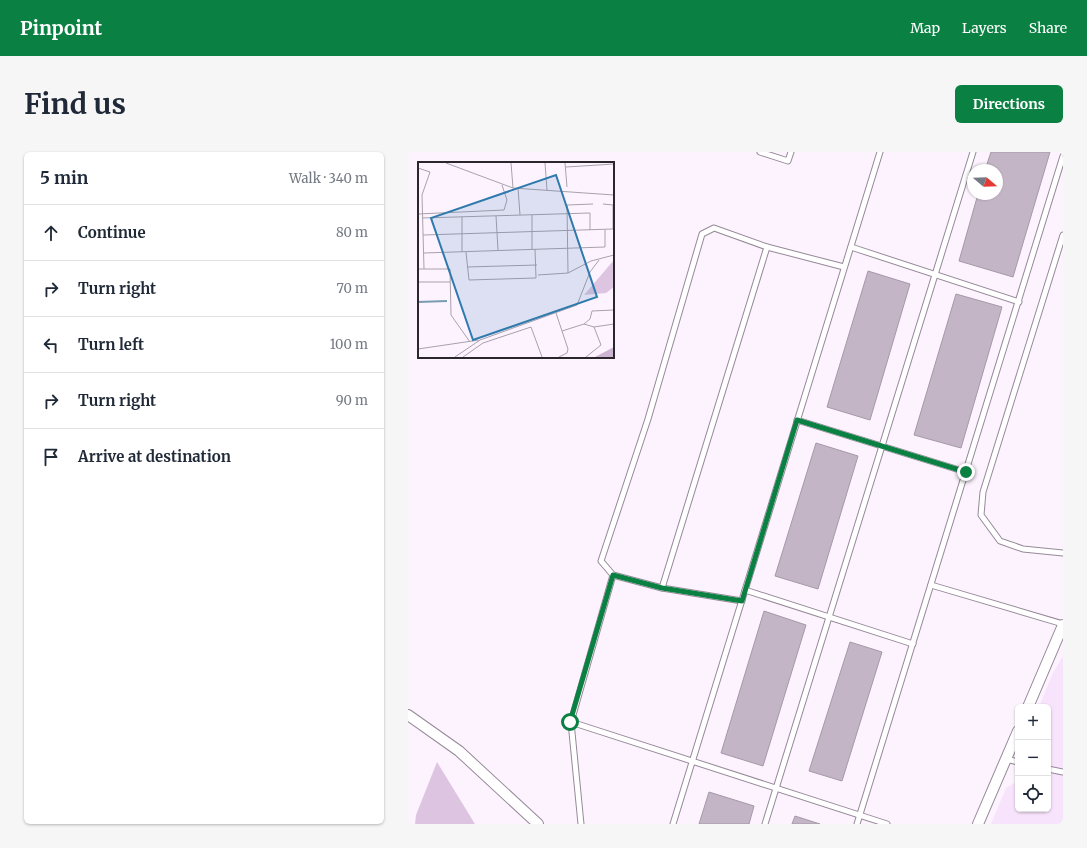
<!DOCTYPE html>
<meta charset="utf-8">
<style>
body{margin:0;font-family:Merriweather,serif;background:#f6f6f7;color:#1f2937}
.controls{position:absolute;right:12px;bottom:12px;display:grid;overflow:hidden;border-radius:6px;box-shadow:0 1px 3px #0004}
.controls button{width:36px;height:36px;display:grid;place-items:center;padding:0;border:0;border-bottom:1px solid #e0e1e3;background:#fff;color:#1f2937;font:20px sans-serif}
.compass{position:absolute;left:559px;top:12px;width:36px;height:36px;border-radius:50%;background:#fff;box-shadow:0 1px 3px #0004;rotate:109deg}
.stop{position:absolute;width:12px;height:12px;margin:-9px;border:3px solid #0b8043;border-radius:50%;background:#fff}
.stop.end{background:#0b8043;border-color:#fff;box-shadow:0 1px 4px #0008}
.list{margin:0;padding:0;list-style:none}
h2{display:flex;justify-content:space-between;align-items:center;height:52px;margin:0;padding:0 16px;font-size:17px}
h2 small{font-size:13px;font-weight:400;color:#747a83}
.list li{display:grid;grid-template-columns:26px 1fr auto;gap:12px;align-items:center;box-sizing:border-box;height:56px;padding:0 16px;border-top:1px solid #e0e1e3}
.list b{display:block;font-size:15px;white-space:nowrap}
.list em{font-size:13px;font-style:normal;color:#747a83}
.icon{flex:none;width:22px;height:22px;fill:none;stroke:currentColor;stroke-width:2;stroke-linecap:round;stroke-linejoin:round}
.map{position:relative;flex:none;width:655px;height:672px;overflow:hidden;border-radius:6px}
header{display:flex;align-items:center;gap:24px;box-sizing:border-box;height:56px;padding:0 20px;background:#0b8043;color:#fff}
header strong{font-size:19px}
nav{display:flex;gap:22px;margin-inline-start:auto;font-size:14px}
.intro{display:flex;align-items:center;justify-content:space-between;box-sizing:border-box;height:96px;padding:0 24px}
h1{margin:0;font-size:28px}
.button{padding:10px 18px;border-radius:6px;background:#0b8043;color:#fff;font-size:14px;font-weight:700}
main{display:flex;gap:24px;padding:0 24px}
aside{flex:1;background:#fff;border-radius:6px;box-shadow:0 1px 3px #0004}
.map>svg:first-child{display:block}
</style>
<header>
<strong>Pinpoint</strong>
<nav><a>Map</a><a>Layers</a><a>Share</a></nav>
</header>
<div class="intro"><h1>Find us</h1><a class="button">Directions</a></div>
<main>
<aside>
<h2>5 min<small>Walk · 340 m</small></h2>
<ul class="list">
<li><svg class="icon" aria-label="ahead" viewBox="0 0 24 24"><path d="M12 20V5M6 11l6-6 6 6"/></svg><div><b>Continue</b></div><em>80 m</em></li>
<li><svg class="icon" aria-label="right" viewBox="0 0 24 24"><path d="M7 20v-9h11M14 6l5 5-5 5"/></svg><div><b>Turn right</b></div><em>70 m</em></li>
<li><svg class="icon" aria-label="left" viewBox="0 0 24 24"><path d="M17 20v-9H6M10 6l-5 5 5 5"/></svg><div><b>Turn left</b></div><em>100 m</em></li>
<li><svg class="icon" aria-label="right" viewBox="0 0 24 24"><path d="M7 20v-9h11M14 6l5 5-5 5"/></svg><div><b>Turn right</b></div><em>90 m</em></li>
<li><svg class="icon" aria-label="arrive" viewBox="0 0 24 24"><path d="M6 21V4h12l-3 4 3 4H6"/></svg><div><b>Arrive at destination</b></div></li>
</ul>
</aside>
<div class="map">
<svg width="655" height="672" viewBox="0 0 655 672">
<rect width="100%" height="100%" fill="#fcf3fe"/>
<polygon fill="#f7e3fb" points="655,504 655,672 583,672 598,636 610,629 610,657 640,657 640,555 631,555 644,523"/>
<polygon fill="#ddc5e1" points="29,610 67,672 7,672 8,663"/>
<g fill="#c3b4c6" stroke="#a698a8">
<polygon points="583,0 642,0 605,125 551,109 570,42 589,42 589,18 577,18"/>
<polygon points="460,119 502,132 462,268 419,255"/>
<polygon points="548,142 594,155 553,296 506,283"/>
<polygon points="408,291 450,304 410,437 367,424"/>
<polygon points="356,459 398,473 355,614 313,601"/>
<polygon points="442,490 474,500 434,629 401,619"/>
<polygon points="301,640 346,654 341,672 291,672"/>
<polygon points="387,664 412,672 384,672"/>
</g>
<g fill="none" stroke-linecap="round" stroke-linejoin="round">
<g stroke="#968999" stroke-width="7">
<g id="lane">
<polyline points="352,0 380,9 383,0"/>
<polyline points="655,83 575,340 573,363 592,389 615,397 655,401"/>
<polyline points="443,95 611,150"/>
<polyline points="389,268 558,320"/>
<polyline points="523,433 655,472"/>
<polyline points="254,436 359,95"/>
<polyline points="337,438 505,492"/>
<polyline points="334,449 254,436 205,423 193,409 240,267 294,82 306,76 359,95 436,115"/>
<polyline points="163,570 479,672"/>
<polyline points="598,607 610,610"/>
<polyline points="640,617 655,620"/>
<polyline points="173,672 163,570 205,423"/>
<polyline points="265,672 472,0"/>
<polyline points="357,672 565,0"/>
<polyline points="449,672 655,4"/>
</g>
</g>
<g stroke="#968999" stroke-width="12">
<g id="street">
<polyline points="620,555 655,473"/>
<polyline points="0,563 51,599 130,672"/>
<polyline points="570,672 610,579"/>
</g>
</g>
<use href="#lane" stroke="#fff" stroke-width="5"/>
<use href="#street" stroke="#fff" stroke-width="10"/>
</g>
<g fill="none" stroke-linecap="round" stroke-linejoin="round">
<polyline stroke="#0b8043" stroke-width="5" points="162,570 205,423 254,436 334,449 389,268 558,320"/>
</g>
<g transform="translate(10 10)">
<rect width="196" height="196" fill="#fcf3fe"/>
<path d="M 196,98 L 196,125 L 188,131 L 166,133 Z" fill="#ddc5e1"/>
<path d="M 196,185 L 196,195 L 177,195 Z" fill="#ccb3d1"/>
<path fill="none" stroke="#799cb1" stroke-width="2" d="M 0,140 L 29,139"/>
<path fill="none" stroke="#a8a1aa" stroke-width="1" d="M 28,1 L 95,26 L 196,33M 93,1 L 95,26M 127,1 L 129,28M 147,1 L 149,25M 148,5 L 196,2M 0,6 L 12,10 L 4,33 L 6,107M 100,26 L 102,53M 0,52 L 86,48 L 89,38 L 84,23M 114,53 L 114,87M 78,54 L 80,88M 44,55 L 44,90M 4,56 L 172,51 L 172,68M 5,73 L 195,67 L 195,43 L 185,42M 48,90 L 51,118 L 118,116 L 117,87M 6,91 L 187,85 L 187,68M 49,105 L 119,103M 0,107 L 32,107 L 33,153 L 52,180M 150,111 L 149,43 L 175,42M 120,113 L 150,111 L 173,99 L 196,93M 0,120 L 32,120M 138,151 L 150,187 L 149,191 L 141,195M 166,162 L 172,157 L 174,149 L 196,148M 144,169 L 166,162 L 176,165 L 196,162M 0,187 L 61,178M 37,195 L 62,178 L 159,143 L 172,110 L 181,98M 45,195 L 65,181 L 113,165 L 124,195M 168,195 L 183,183 L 176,165"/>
<path fill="#2e7aad" fill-opacity="0.15" stroke="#2e7aad" stroke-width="2" d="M 138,13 L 179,135 L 55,178 L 13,56 Z"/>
<rect width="196" height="196" fill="none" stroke="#2b262c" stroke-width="2"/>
</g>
</svg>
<div class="controls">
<button>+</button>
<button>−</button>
<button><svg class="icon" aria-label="locate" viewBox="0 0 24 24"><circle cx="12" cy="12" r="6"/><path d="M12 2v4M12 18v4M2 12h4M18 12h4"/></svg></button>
</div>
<svg class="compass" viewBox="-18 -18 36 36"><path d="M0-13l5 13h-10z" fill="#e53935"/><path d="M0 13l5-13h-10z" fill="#747a83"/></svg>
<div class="stop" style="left:162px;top:570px"></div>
<div class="stop end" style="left:558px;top:320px"></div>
</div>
</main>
